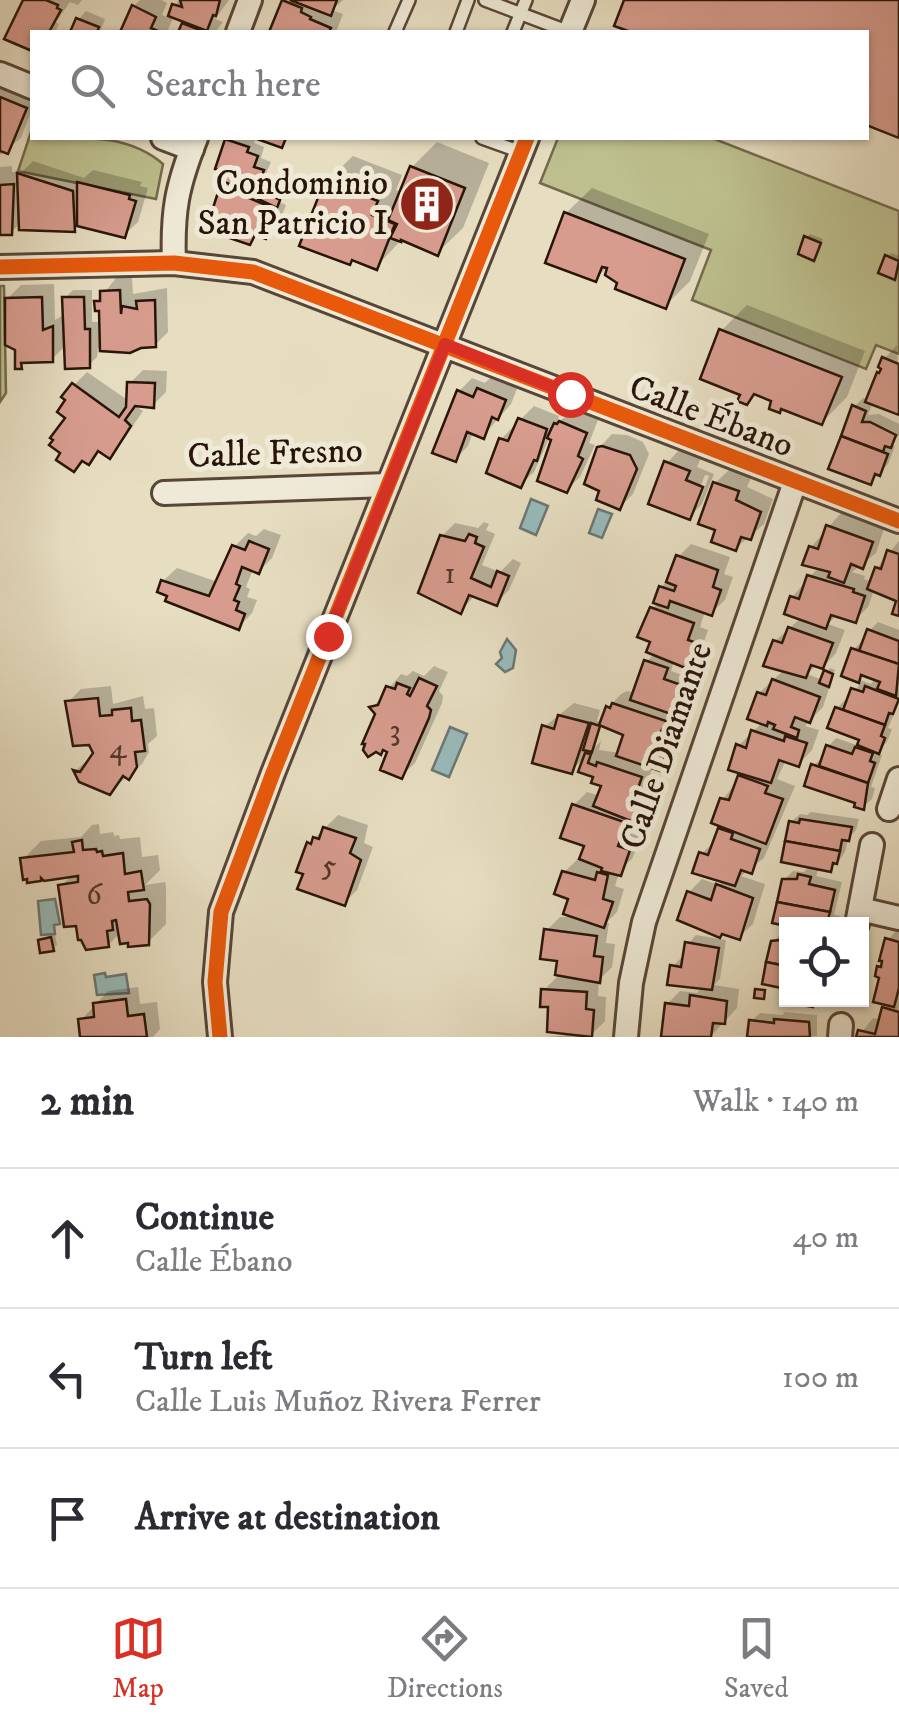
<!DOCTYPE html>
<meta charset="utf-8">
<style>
body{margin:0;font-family:"IM FELL DW Pica",serif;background:#f2f2f3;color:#2b2b33}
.controls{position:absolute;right:30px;bottom:30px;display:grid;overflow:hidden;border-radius:0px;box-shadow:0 2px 8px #0004}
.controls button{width:90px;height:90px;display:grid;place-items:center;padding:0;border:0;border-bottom:2px solid #e1e1e2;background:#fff;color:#2b2b33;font:50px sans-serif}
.stop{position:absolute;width:30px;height:30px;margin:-22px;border:8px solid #d93025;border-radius:50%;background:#fff}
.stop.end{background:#d93025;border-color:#fff;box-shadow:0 2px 10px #0008}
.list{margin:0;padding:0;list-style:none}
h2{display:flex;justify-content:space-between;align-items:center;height:130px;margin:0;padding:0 40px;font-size:42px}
h2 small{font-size:32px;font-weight:400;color:#7c7c81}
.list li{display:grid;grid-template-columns:65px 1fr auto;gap:30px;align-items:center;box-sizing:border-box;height:140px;padding:0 40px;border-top:2px solid #e1e1e2}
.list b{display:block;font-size:38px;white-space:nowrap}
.list p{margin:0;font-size:32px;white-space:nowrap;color:#7c7c81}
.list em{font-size:32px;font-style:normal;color:#7c7c81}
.icon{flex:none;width:55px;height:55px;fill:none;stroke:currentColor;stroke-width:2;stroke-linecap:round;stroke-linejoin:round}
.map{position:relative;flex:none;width:899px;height:1037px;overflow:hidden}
.search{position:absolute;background:#fff;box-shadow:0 2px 8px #0004;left:30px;right:30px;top:30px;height:110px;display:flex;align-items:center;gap:25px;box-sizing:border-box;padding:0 35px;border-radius:0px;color:#7c7c81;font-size:38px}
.sheet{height:550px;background:#fff}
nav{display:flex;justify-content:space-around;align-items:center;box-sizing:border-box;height:140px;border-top:2px solid #e1e1e2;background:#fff;font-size:28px;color:#7c7c81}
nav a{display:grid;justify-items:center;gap:5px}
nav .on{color:#d93025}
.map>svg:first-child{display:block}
</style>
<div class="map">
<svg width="899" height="1037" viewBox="0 0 899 1037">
<rect width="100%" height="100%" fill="#e7dec2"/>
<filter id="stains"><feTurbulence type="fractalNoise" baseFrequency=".002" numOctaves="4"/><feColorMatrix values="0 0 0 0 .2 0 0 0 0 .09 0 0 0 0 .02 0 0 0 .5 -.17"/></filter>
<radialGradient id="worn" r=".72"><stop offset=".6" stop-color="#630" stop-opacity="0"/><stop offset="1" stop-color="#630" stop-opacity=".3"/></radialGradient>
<g fill="#bdbf8e" stroke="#736a4c" stroke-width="2.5">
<path d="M 32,129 L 32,138 C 78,138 126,132 163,164 L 156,199 L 18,171 Z"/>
<polygon points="558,138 712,138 899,211 899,354 876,345 866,369 692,300 711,250 540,183"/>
<polygon points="0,286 4,286 6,393 0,402"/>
</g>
<g fill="#9bb" stroke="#6c7874" stroke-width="2.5">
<polygon points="531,499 548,506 536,535 520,528"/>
<polygon points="598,509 612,514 602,538 589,533"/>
<polygon points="507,639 516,650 513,668 505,672 496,664 502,658 500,652"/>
<polygon points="450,727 467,734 449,777 432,770"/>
<polygon points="55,899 60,924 54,925 55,934 41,935 38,901"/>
<polygon points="105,973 106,977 126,974 129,993 97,995 94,975"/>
</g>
<g fill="#0003" fill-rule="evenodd">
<polygon points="26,0 82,0 78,5 70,2 56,22 59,24 55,32 32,32 32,49 7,38"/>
<polygon points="140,0 161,0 167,3 162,15 169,18 179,0 229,0 215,19 223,22 215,32 180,32 186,20 174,16 167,32 125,32 134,6"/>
<polygon points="285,0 343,0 332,10 343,14 336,32 271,32"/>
<polygon points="627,0 899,0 899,136 866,32 638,32 618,25"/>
<polygon points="86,11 105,19 100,32 73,32 78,20"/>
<polygon points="0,83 32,92 32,109 21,138 0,155"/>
<polygon points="230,138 256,138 254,143 264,147 261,158 271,162 261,185 278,191 282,196 279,202 286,205 279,223 265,236 258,234 250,242 222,187 229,181 227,141"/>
<polygon points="437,142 489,163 463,228 437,253 403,238 376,267 327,181 353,156 402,175 396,190 402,192 412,167"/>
<polygon points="33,161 84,178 93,170 142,182 140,186 148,188 138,222 124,235 80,224 74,230 21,223 11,232 0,233 0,167 12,166 12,172 22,172"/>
<polygon points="592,188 709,234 690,281 665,306 620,282 612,262 595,280 566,213"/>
<polygon points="810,234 823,239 813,258 806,238"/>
<polygon points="891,253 899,256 899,270 894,277 887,257"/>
<polygon points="116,278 132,278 133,294 167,288 168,332 155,345 129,350 98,348 97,357 89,365 66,345 52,359 27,360 21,367 7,299 21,285 54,284 55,320 65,314 65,298 73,290 92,290 92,322 102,322 97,302"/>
<polygon points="747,305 865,351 847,397 822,422 756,392 746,402 722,330"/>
<polygon points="897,345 899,413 873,402 868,415 879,414 899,424 899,435 891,444 895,446 888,464 871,482 831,468 854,407 863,398 868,400 885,367 884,359"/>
<polygon points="143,370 167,371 166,392 153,405 133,404 143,411 122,442 109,455 101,450 88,462 68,417 74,385 87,372 129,401 130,383"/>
<polygon points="492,376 518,386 511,404 483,436 473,432 468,446 455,459 459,391 472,378 485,383"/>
<polygon points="534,406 559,416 557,423 574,410 598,420 589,443 595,445 580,477 566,490 551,442 548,441 534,472 520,485 501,439"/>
<polygon points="612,434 627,435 643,442 649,454 633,494 620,507 599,448"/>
<path d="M 680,449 L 701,458 L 697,467 L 714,474 L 702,504 L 689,517 L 667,463 ZM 705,475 L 709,476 L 698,505 L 693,505 Z"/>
<polygon points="729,470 751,478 747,487 773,499 764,524 736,548 718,529 713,489 710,488"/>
<polygon points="841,513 884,529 876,553 852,572 865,576 864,579 872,582 877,568 899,541 899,600 874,590 868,607 855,620 837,615 828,624 845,630 836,653 823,667 817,664 807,674 823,680 830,668 835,670 823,707 805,726 819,730 812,750 799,764 786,760 777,779 795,786 764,858 741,876 765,884 753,924 739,937 689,892 702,879 719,885 724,880 702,853 716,840 722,824 723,799 745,772 738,746 763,722 759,693 785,669 775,641 801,618 792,597 819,567 811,547"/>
<polygon points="484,522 489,524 486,530 495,534 482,565 500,572 513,559 521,563 509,590 496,603 475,595 461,611 442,536 455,523 478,528"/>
<polygon points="264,529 281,535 272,558 259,571 253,569 246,587 250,589 247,597 257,600 252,613 239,627 163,581 177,568 218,582 234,547 248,533 256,536"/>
<path d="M 691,544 L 730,557 L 724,574 L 733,577 L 725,600 L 711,613 L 705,611 L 700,627 L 708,630 L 700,653 L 687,666 L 674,661 L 671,671 L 694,679 L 685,704 L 669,730 L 680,734 L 673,755 L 660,768 L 653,766 L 648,781 L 657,784 L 648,807 L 634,821 L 630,833 L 641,837 L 632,859 L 620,870 L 615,886 L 624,889 L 617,912 L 606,923 L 609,923 L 606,943 L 615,944 L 612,967 L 599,980 L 598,996 L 606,997 L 605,1021 L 592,1034 L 583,1033 L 583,1037 L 547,1037 L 570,1035 L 544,990 L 560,974 L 560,959 L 547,930 L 560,917 L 579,917 L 564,872 L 578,859 L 581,860 L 587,844 L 574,805 L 587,792 L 600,796 L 604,785 L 596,775 L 582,770 L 587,755 L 571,771 L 544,727 L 574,703 L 600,710 L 597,721 L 603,723 L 608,708 L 621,694 L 627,691 L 635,693 L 646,662 L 655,653 L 652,609 L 659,602 L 661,587 L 670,578 L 678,557 ZM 602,723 L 627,734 L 620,753 L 599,750 L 601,741 L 595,747 Z"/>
<path d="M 878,622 L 899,630 L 899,702 L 888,728 L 892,729 L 887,742 L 877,753 L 882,755 L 871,787 L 875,788 L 872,799 L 863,807 L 814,765 L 824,757 L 828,747 L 836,738 L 859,746 L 862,738 L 837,708 L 845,700 L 849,700 L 862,681 L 844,675 L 853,650 L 862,641 L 865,642 L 869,631 ZM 864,674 L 876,678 L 871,684 L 858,679 Z"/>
<polygon points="434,666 448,672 439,691 443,696 442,703 415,763 401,776 373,707 401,674 407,676 413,671 424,676"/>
<polygon points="111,686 113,704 143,696 145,709 154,708 157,736 148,744 149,752 142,764 109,792 81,780 76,770 96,753 68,702 81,689"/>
<polygon points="811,812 859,819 856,830 848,839 845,852 839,861 830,869 819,867 816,876 842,882 834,915 840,916 838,924 790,924 784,880 793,871 804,872 810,865 791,822 800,814 807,815"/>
<polygon points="338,815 368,825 364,843 373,847 357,890 344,903 309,844"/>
<polygon points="99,824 100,834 113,832 114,836 119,835 120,839 140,837 142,857 158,855 160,870 145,885 165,882 166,885 166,924 148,942 130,940 121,932 108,945 79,923 61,886 72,875 23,859 41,841 81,837 92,825"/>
<polygon points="896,931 899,932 899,1037 858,1037 873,1018 881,1020 889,1004 880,967 887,960 888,940"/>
<polygon points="782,933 786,934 786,986 765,982 773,942"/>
<polygon points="55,935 57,945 53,948 40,940"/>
<polygon points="696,935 726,940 720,979 714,985 739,989 737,1008 710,1037 667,1004 680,991 697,993 703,986 673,966 681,958 685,958 688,944"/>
<polygon points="138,987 140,1004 157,1002 160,1029 153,1037 83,1037 81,1020 108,991"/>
<polygon points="785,1012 817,1015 817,1036 750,1037 751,1021 760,1013 782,1015"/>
</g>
<g fill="#d79c8e" stroke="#291409" stroke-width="2.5">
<polygon points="23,0 46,0 58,5 57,8 61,10 49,32 32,32 32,51 4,39"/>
<polygon points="180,0 220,0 216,16 213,15 207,31 168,16 172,4 182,7"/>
<polygon points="282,0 302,8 301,12 311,17 310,19 331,28 329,32 269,32"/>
<polygon points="290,0 337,0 331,16"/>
<polygon points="624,0 899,0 899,138 866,125 866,32 631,32 614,26"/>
<polygon points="132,5 156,17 151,28 160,32 120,32"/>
<polygon points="76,18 99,27 97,32 70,32"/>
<polygon points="182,23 205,32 178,32"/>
<polygon points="0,97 27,108 8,154 0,151"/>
<polygon points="254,138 286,138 282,148"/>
<polygon points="225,139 249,147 247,152 258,156 254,167 264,170 256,193 218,180 221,171 215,169"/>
<polygon points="410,166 465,188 438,256 401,240 401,242 390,238 397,224 388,220"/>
<polygon points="17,173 73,191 75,232 19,230"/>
<polygon points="325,180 378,201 372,215 395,224 377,270 352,260 350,265 299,246"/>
<polygon points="77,182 130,195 129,199 136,201 125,238 77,226"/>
<polygon points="14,184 12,235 0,235 0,185"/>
<polygon points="220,186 266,205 263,214 274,219 266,239 255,235 250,245 206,230"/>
<polygon points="262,191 280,200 277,208 258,199"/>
<polygon points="564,212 685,259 666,309 615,289 617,283 605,275 607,268 602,267 596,282 545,263"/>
<polygon points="804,236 821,243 814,261 798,254"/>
<polygon points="885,255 899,261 895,280 878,273"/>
<polygon points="120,290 121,314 122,306 137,309 136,301 155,300 156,347 141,348 130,353 100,351 99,311 95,311 94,301 100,301 100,291"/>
<polygon points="42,297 43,330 53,326 53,362 21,363 22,369 15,369 15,350 5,345 5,298"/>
<polygon points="62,297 84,297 85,329 90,329 90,368 65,369"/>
<polygon points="719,329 842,377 822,425 781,409 780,413 769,409 771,401 754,394 747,405 737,401 740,395 700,379"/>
<polygon points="882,357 899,364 899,415 865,402 877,372 879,373 881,369 878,367"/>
<polygon points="127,382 155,383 154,408 135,406 125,420 131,426 110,459 98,451 89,465 82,461 74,472 56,460 60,453 49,445 53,440 50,438 65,418 57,412 65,400 61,397 72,383 119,417 126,407"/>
<polygon points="477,388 506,400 498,420 492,417 484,439 467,432 456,462 432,453 457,390 473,397"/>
<polygon points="852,405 866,411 862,422 870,422 896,435 891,448 885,446 883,452 841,436"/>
<polygon points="518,418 547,429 537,461 534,460 521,488 486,473 499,438 508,441"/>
<polygon points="559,421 587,433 578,456 583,459 567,493 537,481 551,440 547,438 554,423 557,424"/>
<polygon points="841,436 888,454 880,476 875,474 871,485 828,469"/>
<polygon points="602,446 630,455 637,469 620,510 596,500 599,491 584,484 597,447"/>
<polygon points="664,461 690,471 686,480 703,487 690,520 648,504"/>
<polygon points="713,482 739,491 736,500 761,512 751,540 741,537 736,551 711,542 715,530 698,524"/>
<polygon points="826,525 873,542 863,569 851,564 844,583 828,577 830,572 802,565 809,546 818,549"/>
<polygon points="469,534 477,537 475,543 484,547 471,578 491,587 497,571 509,576 497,606 469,595 461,614 418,593 440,535 465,541"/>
<polygon points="249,541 269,549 259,574 242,567 236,584 240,586 234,600 239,602 236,610 245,614 239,630 165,601 167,596 157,592 161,580 209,596 232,545 245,550"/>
<polygon points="887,550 899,554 899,616 892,614 896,601 867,589 875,567 881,569"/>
<polygon points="676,555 718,570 713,587 721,590 712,616 670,601 668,608 653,603 659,586 674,591 676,586 666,582"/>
<polygon points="807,575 854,589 853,592 865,596 856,623 831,615 826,629 784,614 790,596 799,599"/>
<polygon points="650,607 694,623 688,640 697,643 688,669 646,652 650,642 637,637"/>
<polygon points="788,627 833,643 823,669 811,665 806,678 763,666 773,640 782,643"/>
<polygon points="867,629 899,641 899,664 859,651"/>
<polygon points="851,648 899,664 896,696 877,689 880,682 861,675 859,683 841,676"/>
<polygon points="644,660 668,668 664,679 687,687 677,716 630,700"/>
<polygon points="824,670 833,674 829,687 819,683"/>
<polygon points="419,678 437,686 427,706 431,710 429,718 402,779 380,770 387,752 383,750 381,755 376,752 368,757 363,750 365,744 362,744 375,714 369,707 378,705 386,686 395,689 397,683 410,688 407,694 410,696"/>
<polygon points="772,679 820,697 810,723 795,717 791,727 799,730 797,738 773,729 775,725 768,722 767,726 747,719 757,692 766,695"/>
<polygon points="865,686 899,699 893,714 889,713 885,725 843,710 851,688 863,692"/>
<polygon points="98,698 100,716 112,715 112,710 131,708 132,721 141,720 145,751 135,752 137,767 129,780 123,776 110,795 79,782 73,770 80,772 93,753 89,745 73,746 65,701"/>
<polygon points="612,703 669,722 666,730 662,729 657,743 668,747 660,771 616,756 623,735 599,725 606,706 610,708"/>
<polygon points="835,707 885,725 881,736 885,738 879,754 857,745 859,740 827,728"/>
<polygon points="558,715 589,723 572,774 532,763 542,725 554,729"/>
<polygon points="591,723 600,726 592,752 583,750"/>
<polygon points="751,730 784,741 785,736 807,743 799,767 779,760 771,783 728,770 736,744 746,748"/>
<polygon points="826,745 852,754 855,747 873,753 870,761 875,763 868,783 819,766"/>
<polygon points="585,753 591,754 588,763 596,766 597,762 642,777 636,794 645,797 636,823 593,806 601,786 591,783 593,777 578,772"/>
<polygon points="811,764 868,783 864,810 854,807 855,803 804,786"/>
<polygon points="738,775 768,786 765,793 783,799 766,844 711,823 720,798 729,800"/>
<polygon points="572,804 627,823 618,846 630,850 621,876 601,871 602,868 579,859 584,846 560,838"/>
<polygon points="800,819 852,827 849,841 842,840 840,851 785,841 789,821 799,823"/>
<polygon points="323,827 356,838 350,853 361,860 345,906 297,889 303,874 296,872 307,842 311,844 313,837 319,839"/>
<polygon points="718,828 733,833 731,839 760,849 752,874 741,870 735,886 692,873 699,852 708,855"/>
<polygon points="82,840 83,850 96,849 97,852 102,851 103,856 123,853 125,874 141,871 144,890 128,892 129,901 147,899 150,904 149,945 128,947 128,943 120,944 116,920 112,921 113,930 107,931 109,947 86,950 81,940 78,940 76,926 64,927 58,885 78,882 78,876 44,881 41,878 41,881 27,883 27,879 23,880 20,858 74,852 72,842"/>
<polygon points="785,841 840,851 837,864 833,863 831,872 781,862"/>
<polygon points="562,871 595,880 597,872 608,875 603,899 613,902 604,928 563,914 568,899 554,894"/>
<polygon points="798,874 811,877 809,884 835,890 830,912 777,902 782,879 797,879"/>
<polygon points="716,884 753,898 740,940 722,934 720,938 677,920 687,891 711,900"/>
<polygon points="777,902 830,912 827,923 833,924 786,926 772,923"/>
<polygon points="544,929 597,936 594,956 603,957 600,983 555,975 557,961 540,959"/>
<polygon points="51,937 54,951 40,953 38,940"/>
<polygon points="885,938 899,942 899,988 894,1007 873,1002 879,978 875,976 877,966 881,967 882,961 879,961"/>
<polygon points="780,940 786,942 786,966 766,962 771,941"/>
<polygon points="685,942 719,948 712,990 667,985 670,965 681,967"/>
<polygon points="766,962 786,966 786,989 762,984"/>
<polygon points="541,989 587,992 586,1009 594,1010 592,1037 547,1032 548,1007 540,1007"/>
<polygon points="755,989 765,990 764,999 754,998"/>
<polygon points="690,995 727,1001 725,1024 713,1023 711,1037 661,1037 665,1003 689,1006"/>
<polygon points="126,999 128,1016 144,1014 147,1037 80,1037 78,1019 94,1017 93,1003"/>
<polygon points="797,999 815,999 813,1007 796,1004"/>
<polygon points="882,1007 899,1012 899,1037 856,1037 858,1030 875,1034"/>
<polygon points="774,1019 809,1022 810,1037 747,1037 749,1020 774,1023"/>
</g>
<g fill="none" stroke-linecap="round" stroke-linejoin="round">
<g stroke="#584637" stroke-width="16">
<g id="lane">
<polyline points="485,0 569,32"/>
<polyline points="395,32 409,0"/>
<polyline points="456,32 468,0"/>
<polyline points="513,32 526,0"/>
<polyline points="482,138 521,152"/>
</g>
</g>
<g stroke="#584637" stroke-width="28">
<g id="street">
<polyline points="238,32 250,0"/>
<polyline points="570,32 583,0"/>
<polyline points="0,74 32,87"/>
<polyline points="163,138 192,149"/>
<path d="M 174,263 C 172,211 177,186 196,138"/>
<polyline points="0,267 174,263 253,272 899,521"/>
<polyline points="164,493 388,485"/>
<polyline points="889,809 899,779"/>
<polyline points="860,909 899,918"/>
<polyline points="857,924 872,845"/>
<polyline points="220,1037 215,982 221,912 273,773 527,138"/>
<polyline points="626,1037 631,983 644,922 795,482"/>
<polyline points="840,1037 841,1025"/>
</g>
</g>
<use href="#lane" stroke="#efead7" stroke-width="11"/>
<use href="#street" stroke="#efead7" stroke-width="22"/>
<g stroke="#efead7" stroke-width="21">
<g id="cycleway">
<polyline points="0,267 174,263 253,272 899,521"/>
<polyline points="220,1037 215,982 221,912 273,773 527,138"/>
</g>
</g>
<use href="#cycleway" stroke="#e8590c" stroke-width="15"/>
</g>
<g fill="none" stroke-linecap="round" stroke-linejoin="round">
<polyline stroke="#d93025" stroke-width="12" points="328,636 445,344 570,394"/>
</g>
<defs>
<g id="building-disc" transform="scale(2.875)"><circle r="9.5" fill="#8f2418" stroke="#efead7"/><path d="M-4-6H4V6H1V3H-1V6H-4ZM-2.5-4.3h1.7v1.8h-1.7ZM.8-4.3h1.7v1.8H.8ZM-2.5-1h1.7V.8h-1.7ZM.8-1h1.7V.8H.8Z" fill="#fff"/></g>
</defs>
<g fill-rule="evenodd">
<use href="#building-disc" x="427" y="204"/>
</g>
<g text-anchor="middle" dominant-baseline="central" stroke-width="10" stroke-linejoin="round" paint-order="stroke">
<g font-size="30" fill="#54362a">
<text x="450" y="574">1</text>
<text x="395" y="731">3</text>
<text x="118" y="749">4</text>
<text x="329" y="866">5</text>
<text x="94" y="895">6</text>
</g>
<g font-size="35" fill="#291409" stroke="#efead7" text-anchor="end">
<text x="388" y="184">Condominio<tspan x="388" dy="40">San Patricio I</tspan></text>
</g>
<g font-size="35" fill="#291409" stroke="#efead7">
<text transform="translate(711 417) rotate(21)">Calle Ébano</text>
<text transform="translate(275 454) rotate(-2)">Calle Fresno</text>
<text transform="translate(667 746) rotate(-71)">Calle Diamante</text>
</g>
</g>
<rect width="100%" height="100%" filter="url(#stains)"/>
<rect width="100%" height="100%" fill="url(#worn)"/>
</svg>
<div class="controls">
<button><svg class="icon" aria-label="locate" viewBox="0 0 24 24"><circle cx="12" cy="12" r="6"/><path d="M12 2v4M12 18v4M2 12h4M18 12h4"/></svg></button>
</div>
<div class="stop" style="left:570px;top:394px"></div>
<div class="stop end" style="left:328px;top:636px"></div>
<div class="search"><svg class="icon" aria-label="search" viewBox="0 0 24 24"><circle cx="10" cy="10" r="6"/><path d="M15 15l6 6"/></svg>Search here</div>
</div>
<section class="sheet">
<h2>2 min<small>Walk · 140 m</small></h2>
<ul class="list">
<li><svg class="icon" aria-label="ahead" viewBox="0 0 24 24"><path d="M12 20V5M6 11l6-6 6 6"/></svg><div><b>Continue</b><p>Calle Ébano</p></div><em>40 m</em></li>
<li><svg class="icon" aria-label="left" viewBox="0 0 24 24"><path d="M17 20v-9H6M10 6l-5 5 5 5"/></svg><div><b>Turn left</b><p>Calle Luis Muñoz Rivera Ferrer</p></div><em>100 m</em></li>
<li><svg class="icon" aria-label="arrive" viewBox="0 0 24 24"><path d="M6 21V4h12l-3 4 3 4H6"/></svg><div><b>Arrive at destination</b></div></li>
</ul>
</section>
<nav>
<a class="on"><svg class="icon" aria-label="map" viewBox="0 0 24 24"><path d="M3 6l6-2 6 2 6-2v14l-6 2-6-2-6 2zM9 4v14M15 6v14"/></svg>Map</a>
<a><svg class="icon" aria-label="directions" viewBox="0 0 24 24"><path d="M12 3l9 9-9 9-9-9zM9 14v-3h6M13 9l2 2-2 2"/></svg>Directions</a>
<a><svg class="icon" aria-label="saved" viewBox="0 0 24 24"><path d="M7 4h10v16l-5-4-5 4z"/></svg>Saved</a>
</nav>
